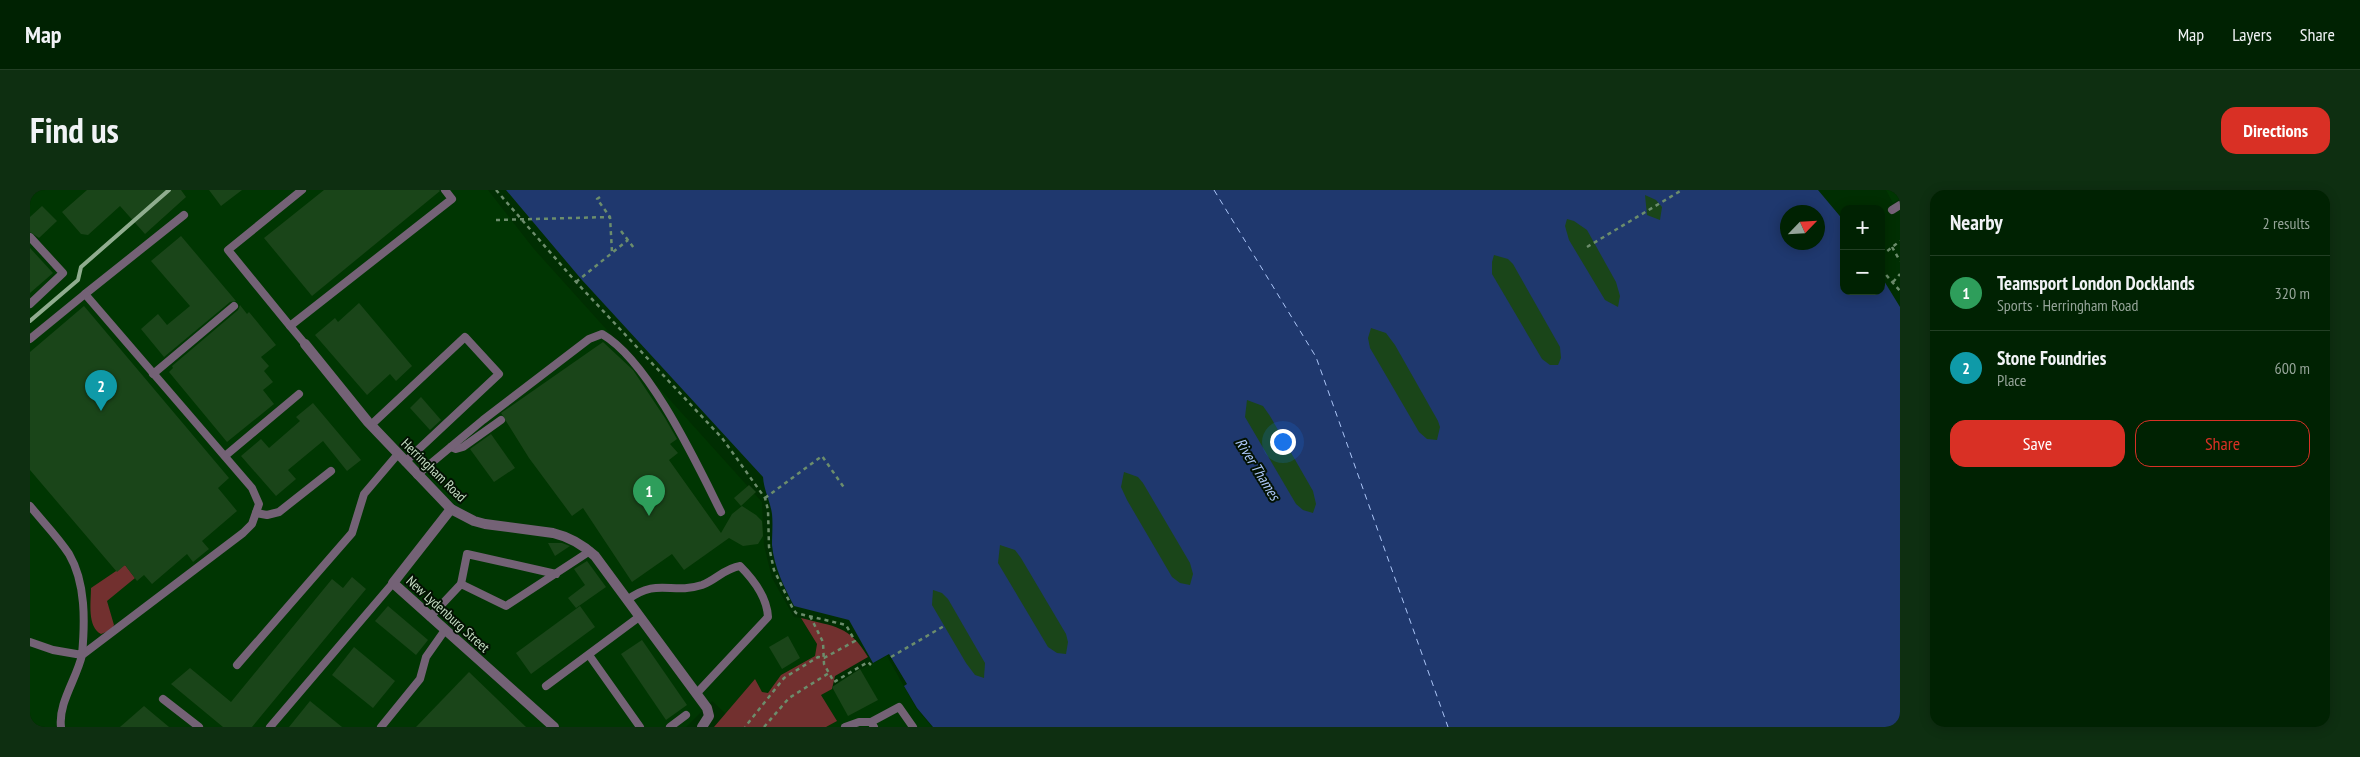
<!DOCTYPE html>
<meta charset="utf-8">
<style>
body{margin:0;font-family:"PT Sans Narrow",sans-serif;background:#0e2f11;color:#f1f3f6}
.controls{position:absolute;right:15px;top:15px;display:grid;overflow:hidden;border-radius:10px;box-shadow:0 2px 12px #0003}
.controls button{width:45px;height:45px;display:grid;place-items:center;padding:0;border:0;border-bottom:1px solid #223f24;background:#002202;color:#f1f3f6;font:25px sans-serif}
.compass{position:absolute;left:1750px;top:15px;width:45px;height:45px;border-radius:50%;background:#002202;box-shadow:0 2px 12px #0003;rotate:65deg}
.you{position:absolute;left:1252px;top:251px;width:18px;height:18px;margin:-12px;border:4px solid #fff;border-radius:50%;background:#1a73e8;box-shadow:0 0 0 8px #1a73e833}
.badge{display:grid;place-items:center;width:32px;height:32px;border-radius:50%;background:#d93025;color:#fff;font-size:16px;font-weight:700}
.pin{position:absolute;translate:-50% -41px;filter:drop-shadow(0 1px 2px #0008)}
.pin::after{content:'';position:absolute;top:26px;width:18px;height:15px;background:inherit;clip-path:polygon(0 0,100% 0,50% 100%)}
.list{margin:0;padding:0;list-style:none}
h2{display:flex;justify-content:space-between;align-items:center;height:65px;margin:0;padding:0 20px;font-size:21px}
h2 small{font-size:16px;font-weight:400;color:#95a499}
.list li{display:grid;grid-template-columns:32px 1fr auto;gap:15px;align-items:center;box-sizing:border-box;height:75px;padding:0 20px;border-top:1px solid #223f24}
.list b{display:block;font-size:19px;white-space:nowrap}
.list p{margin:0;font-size:16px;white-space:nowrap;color:#95a499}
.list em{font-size:16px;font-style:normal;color:#95a499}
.actions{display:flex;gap:10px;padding:15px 20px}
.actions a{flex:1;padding:11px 0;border:1px solid #d93025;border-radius:15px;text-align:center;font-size:18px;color:#d93025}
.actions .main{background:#d93025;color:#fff}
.map{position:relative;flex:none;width:1870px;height:537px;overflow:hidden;border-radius:15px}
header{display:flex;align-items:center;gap:30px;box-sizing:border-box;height:70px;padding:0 25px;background:#002202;border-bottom:1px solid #223f24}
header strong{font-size:24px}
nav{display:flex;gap:28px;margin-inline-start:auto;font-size:18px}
.intro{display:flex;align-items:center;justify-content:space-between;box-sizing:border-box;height:120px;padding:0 30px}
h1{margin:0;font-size:35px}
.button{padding:12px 22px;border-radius:15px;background:#d93025;color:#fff;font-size:18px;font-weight:700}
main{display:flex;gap:30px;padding:0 30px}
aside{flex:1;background:#002202;border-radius:15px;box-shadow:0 2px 12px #0003}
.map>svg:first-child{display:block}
</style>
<header>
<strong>Map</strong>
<nav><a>Map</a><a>Layers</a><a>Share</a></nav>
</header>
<div class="intro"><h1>Find us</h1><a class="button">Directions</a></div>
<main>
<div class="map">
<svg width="1870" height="537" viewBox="0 0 1870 537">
<rect width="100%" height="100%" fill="#002e02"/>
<g fill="#003602">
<polygon points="0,0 458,0 504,59 732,312 734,355 742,388 764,427 771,428 787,454 785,466 751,485 738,503 732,502 725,489 696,524 682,511 656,537 0,537"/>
<polygon points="1856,0 1870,0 1870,9 1863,13"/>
<polygon points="857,466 886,518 902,537 796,537 806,531 791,505 816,487"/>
</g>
<g fill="#72302f">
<path d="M 95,375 L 105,388 L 77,411 L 84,435 L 81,440 L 71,444 C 57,437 61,412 61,398 Z"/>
<path d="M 771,428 C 805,437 819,435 838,467 L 805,486 L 802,499 L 791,505 L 807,531 L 796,537 L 684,537 L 725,489 L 732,502 L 738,503 L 751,485 L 785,466 L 787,454 Z"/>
</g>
<path fill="#1f386e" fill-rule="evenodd" d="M 476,0 L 1788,0 L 1814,31 L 1814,101 L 1851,101 L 1851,86 L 1870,117 L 1870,537 L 903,537 L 887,518 L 874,496 L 877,494 L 859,464 L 843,473 L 819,430 L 764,416 C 754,397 744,377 742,355 C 742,345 743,334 742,324 C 740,310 734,301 733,287 L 552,90 ZM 1758,22 L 1788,22 L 1788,52 L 1758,52 Z"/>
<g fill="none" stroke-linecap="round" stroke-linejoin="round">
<polyline stroke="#abc5f7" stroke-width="1" stroke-dasharray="6 5" stroke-linecap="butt" points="1184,0 1286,167 1418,537"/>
</g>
<g fill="#1a4519">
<polygon points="57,0 151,0 156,7 115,44 90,16 58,45 51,44 32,22"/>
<polygon points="179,0 212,0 191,16"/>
<polygon points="294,0 409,0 410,1 282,106 234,48"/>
<polygon points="1615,5 1626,10 1632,17 1630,30 1617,25"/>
<polygon points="12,16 27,31 9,48 0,42 0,27"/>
<polygon points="1537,29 1544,31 1557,40 1586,92 1590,106 1588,117 1575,110 1539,50 1535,36"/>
<polygon points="151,46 206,111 200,112 134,167 111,139 128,124 137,135 160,116 121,71"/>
<polygon points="0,58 23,83 0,103"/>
<polygon points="1464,65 1478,69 1483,74 1530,157 1531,168 1528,175 1520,175 1512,169 1462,84 1462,72"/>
<polygon points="329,113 382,176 366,191 360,184 337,205 285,145 305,128 308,132"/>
<polygon points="210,115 217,124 219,122 246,155 231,167 239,176 234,181 243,192 233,200 244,214 197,252 139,182 143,178 142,176 208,120"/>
<polygon points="54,116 199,288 188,298 207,321 172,351 179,359 163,372 157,364 122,394 114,385 107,391 95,375 87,382 0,280 0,162"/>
<polygon points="1341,138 1356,143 1365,155 1408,231 1410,237 1407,250 1397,249 1389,242 1340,158 1338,148"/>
<polygon points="573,152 603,180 635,228 647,249 640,254 648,263 639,270 691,343 702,324 712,316 726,325 732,331 733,346 728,354 713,356 699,348 654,380 642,364 602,392 553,318 542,326 499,268 471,223"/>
<polygon points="391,207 411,230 400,240 380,218"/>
<polygon points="1217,210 1233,216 1240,226 1283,301 1286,314 1283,323 1273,320 1266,314 1215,227"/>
<polygon points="283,213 331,270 317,281 293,251 258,280 266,289 246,306 211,266 231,249 239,258 270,231 266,227"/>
<polygon points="461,244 485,278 464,292 440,259"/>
<polygon points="1094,282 1108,287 1113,293 1160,373 1163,384 1160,395 1150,393 1142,387 1097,310 1091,297"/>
<polygon points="719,295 726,302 711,316 704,308"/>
<polygon points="518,353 532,353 540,356 525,366"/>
<polygon points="970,355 985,360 991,368 1036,444 1038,452 1036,464 1027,463 1018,457 968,373"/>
<polygon points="557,371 576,397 546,418 538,408 555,395 544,379"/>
<polygon points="322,387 336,399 222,537 193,537 141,494 160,478 201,512 302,389 313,398"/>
<polygon points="903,400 912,403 918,409 955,473 954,488 945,485 936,473 902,415"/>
<polygon points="358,416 398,450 386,465 345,431"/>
<polygon points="550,416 565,437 501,484 486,463"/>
<polygon points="758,446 770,468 752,479 739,457"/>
<polygon points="612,450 657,515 636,530 591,464"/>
<polygon points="324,457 365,491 343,518 302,485"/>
<polygon points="830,479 848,510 818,526 802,497"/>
<polygon points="439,482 496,537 386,537"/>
<polygon points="280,511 312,537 259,537"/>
<polygon points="114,516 139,537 90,537"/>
</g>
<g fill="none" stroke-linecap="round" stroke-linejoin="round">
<g stroke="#6c8d6c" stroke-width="2.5" stroke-dasharray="4 4" stroke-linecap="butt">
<polyline points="466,0 546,92 692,248 735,308 738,320 739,357 744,380 763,419 766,423 816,435 825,451 794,468 788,467 754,488 715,537"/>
<polyline points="570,7 567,9 580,27 582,62"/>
<polyline points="466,30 580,27"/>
<polyline points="591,41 604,58"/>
<polyline points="1557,57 1652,0"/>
<polyline points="1862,57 1870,71"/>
<polyline points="1851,66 1870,51"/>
<polyline points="1851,79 1870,101"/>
<polyline points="546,92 598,50"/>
<polyline points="1863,92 1870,84"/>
<polyline points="735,308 792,266 815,299"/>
<polyline points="780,426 793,452 794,474 804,492 838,472 841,475"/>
<polyline points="861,467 914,436"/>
<polyline points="734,537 759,508 799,483"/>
</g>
<g stroke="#746276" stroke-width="8">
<polyline points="1862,20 1870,15"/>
<polyline points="0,47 33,83 0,114"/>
<polyline points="55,104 154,25"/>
<polyline points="260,136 198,60 272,0"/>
<path d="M 0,149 L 55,104 L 222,298 L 229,314 L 222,334 L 213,343 L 52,465 C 47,488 28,513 31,537"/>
<polyline points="275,154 260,136 422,9 415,0"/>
<polyline points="123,184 204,116"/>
<polyline points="341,235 435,147 469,184 375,272"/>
<polyline points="421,257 426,259 433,257 471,230"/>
<polyline points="195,266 269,204"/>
<path d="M 387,285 L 453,230 L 559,149 L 572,144 C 619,171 667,274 691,322"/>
<path d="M 0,316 C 13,332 28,347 39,364 C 56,393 55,432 52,465 L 23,460 L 0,452"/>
<polyline points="226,323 237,325 249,322 301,281"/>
<polyline points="431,394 437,364 526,384"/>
<path d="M 597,410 C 628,387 641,405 672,395 C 686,390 695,378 710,376 C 724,390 737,407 738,427 L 667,503"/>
<polyline points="400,427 431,394 476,416 560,361"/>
<polyline points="559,465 610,537"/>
<polyline points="207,475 322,343 334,304 368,264"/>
<polyline points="516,496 609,427"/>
<polyline points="133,509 169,537"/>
<polyline points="841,532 869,517 883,537"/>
<polyline points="240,537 363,393"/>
<polyline points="351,537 390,489 396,467 415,440"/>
<polyline points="640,537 656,525"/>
<polyline points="815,537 829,532 841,532 844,537"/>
</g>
<g stroke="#746276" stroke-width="10">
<path d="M 275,154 L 338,232 L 421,319 L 444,331 L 455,334 L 523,343 C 540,347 552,354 565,366 L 677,518 L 679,526 L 672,537"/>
<polyline points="421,319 363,393 524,537"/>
</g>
<polyline stroke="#90ad8f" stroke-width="4" points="0,131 48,90 51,77 139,0"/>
</g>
<g text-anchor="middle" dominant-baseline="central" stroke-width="4" stroke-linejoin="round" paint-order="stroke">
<g font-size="14" fill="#c5dcc3" stroke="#031203">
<text transform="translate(404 280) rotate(44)">Herringham Road</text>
<text transform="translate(418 424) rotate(42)">New Lydenburg Street</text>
</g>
<g font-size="15" font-style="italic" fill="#abc5f7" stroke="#031203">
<text transform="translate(1228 279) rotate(58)">River Thames</text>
</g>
</g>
</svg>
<div class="controls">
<button>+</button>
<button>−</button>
</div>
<svg class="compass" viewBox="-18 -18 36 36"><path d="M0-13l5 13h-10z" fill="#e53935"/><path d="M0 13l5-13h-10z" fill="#95a499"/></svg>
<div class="you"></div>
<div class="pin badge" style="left:619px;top:326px;background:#2e9e5b">1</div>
<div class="pin badge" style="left:71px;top:221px;background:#0f9aa8">2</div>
</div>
<aside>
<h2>Nearby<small>2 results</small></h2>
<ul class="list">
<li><span class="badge" style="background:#2e9e5b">1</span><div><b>Teamsport London Docklands</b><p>Sports · Herringham Road</p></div><em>320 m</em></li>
<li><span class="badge" style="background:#0f9aa8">2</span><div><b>Stone Foundries</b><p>Place</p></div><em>600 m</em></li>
</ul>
<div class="actions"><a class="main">Save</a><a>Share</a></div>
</aside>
</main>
